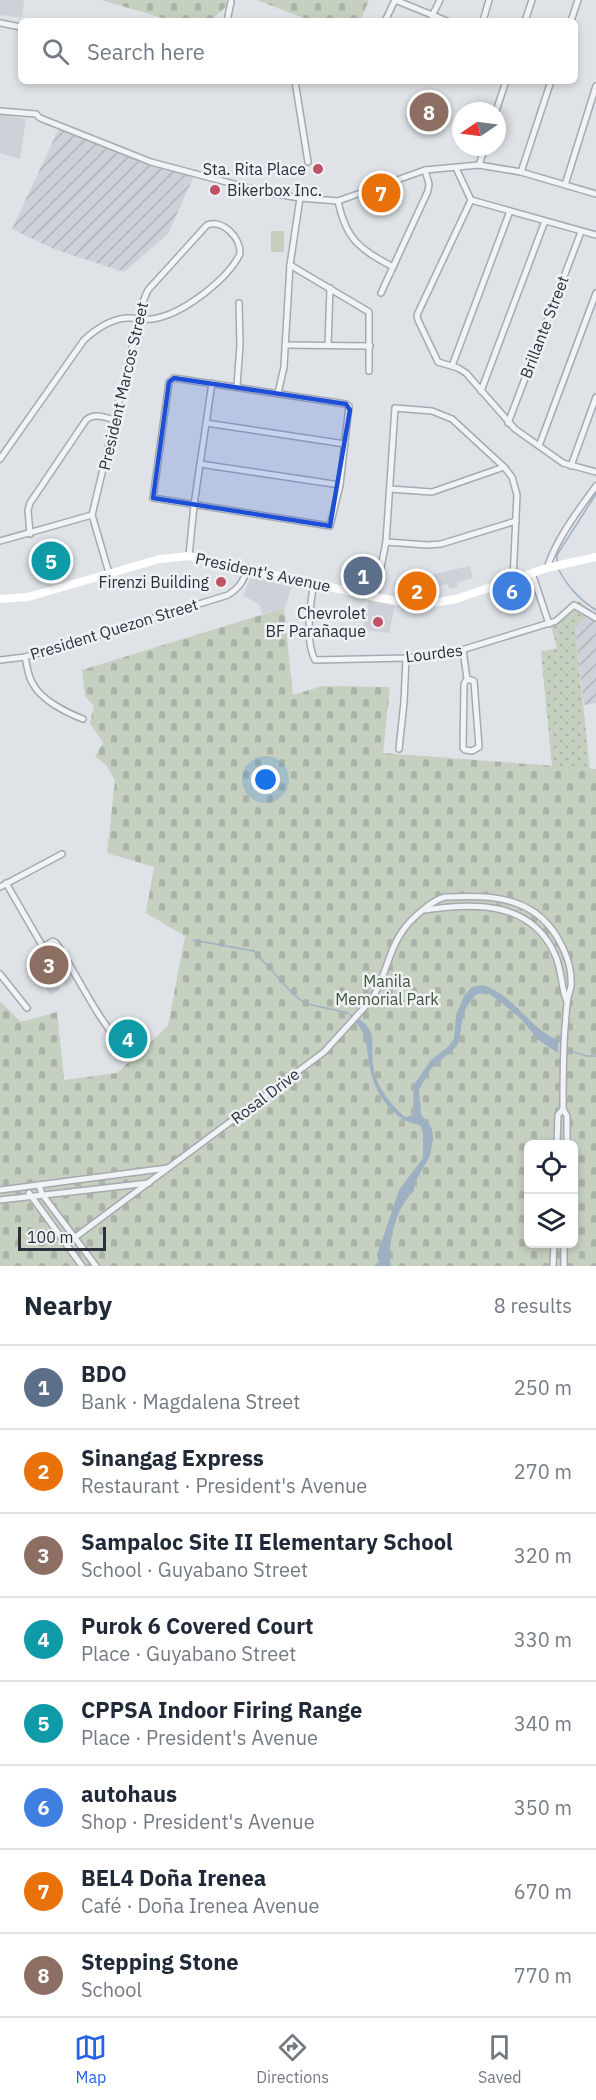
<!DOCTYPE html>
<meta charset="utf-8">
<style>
body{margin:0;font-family:"IBM Plex Sans",sans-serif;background:#f2f2f3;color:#1f2937}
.controls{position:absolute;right:18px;bottom:18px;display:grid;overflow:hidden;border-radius:9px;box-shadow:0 3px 9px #0003}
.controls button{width:54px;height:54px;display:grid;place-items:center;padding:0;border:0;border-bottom:2px solid #e0e1e3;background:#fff;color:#1f2937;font:30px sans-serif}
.compass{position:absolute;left:452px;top:102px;width:54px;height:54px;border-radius:50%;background:#fff;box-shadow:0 3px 9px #0003;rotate:257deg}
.scale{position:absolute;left:18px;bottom:15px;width:88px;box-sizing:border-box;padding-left:6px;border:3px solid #2a313c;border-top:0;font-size:16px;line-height:21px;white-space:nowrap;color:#2a313c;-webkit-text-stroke:4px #eff1f5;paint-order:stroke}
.you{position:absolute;left:266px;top:780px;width:21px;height:21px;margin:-15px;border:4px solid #fff;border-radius:50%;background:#1a73e8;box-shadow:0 0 0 9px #1a73e833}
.badge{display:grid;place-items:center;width:39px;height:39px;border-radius:50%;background:#2563eb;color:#fff;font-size:20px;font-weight:700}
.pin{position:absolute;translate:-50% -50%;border:3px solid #fff;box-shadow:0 2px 6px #0006}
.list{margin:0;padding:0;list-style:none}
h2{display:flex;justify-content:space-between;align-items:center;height:78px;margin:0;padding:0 24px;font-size:26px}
h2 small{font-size:20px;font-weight:400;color:#747a83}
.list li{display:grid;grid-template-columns:39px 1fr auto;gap:18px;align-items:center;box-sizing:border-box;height:84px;padding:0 24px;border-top:2px solid #e0e1e3}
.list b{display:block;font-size:22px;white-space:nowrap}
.list p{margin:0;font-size:20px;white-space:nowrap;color:#747a83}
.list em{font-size:20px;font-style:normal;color:#747a83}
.icon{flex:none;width:33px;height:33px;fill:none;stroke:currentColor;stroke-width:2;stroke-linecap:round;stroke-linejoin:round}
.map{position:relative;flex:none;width:596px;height:1266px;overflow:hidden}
.search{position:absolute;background:#fff;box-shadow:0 3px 9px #0003;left:18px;right:18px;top:18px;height:66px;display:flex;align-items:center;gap:15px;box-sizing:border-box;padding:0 21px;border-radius:9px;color:#747a83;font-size:22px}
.sheet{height:750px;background:#fff}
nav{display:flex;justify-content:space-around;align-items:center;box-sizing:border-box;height:84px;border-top:2px solid #e0e1e3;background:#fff;font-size:16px;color:#747a83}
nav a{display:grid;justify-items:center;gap:3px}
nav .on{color:#2563eb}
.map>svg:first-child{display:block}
</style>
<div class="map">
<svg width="596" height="1266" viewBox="0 0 596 1266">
<defs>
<pattern id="industrial-furrows" width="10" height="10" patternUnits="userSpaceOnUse" patternTransform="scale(1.5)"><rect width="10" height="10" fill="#ced2d8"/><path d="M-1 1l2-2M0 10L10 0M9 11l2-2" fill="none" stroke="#b1b5ba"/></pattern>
<pattern id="grass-dots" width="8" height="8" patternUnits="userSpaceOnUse" patternTransform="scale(1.5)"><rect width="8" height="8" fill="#c5d0c1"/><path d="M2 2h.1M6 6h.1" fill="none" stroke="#a9b3a7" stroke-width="1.8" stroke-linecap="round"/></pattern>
<pattern id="cemetery-stones" width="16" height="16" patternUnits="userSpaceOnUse" patternTransform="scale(1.5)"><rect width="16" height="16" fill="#c5d0c1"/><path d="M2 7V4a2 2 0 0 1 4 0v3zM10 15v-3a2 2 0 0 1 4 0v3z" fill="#a9b3a7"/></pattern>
</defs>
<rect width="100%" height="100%" fill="#dfe3e7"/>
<g fill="#ced2d8">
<polygon points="0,0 24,0 22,18 0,15"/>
<polygon points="0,114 26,119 20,159 0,153"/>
<polygon points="354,564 376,568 371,592 349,587"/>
<polygon points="470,566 473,578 457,582 458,587 449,589 448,584 432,587 429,575"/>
<polygon points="251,577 292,585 286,605 284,608 262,614 260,605 243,595"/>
<polygon points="369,600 395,606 389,633 363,630"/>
<polygon points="52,943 76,979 66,986 57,972 52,975 60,989 50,995 27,958"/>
</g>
<g fill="url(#industrial-furrows)">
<polygon points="59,128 138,161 194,176 168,234 124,272 54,249 12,229"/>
<polygon points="593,612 596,614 596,703 584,705 575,628"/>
</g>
<polygon fill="url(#grass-dots)" points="579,601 593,612 575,628 590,769 552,766 541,652 557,648 551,626"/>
<g fill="url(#cemetery-stones)" fill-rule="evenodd">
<polygon points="101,0 226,0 228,5 210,21 173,21"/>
<polygon points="257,0 369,0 360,21 311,21"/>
<path d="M 284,608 L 293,695 L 322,686 L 390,687 L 383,753 L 596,769 L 596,1266 L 0,1266 L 0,1001 L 21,1022 L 57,1012 L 64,1080 L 117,1073 L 168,1026 L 185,936 L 146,913 L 154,867 L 107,853 L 115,781 L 107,766 L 95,756 L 103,743 L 90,723 L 94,706 L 85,696 L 82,670 ZM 528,1144 L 574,1144 L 574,1244 L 528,1244 Z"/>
</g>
<rect fill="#c5d0c1" x="271" y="231" width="13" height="21"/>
<path fill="#9eb1c3" d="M 483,985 C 517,997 527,1027 558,1040 L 558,1053 L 537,1039 L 522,1020 L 503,1004 L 488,993 L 477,994 C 457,1014 465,1023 457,1046 L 430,1070 L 419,1090 L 421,1114 L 432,1129 L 433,1139 L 430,1156 L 414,1184 L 414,1191 C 396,1207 387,1243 391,1266 L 380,1266 L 377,1255 L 399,1190 L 423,1158 L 423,1133 L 420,1125 C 395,1122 377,1096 371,1073 C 368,1061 368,1048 364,1036 C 361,1027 354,1020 348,1013 C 383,1030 368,1040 374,1071 C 378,1089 392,1106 405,1117 L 414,1115 L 413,1086 L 431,1060 L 447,1048 L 454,1039 L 456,1015 L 464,996 L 472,987 Z"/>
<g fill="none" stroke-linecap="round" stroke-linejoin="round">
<g stroke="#9eb1c3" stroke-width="1.5">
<polyline points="557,563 557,555 596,494"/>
<path d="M 559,570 C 567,586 581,601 596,610"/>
<polyline points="193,940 254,951 292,993 302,1001 312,1005 348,1013"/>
<polyline points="565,1049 586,1056 596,1056"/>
</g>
<g stroke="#a5aab0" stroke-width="8">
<g id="street">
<polyline points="395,0 447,21"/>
<polyline points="432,16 440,0"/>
<polyline points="227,21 231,2"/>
<polyline points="385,21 395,0"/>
<polyline points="483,21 489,0"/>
<polyline points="525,21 532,0"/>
<polyline points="571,21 578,0"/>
<polyline points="0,23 21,27"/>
<polyline points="295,81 308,162"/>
<polyline points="0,111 36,114 40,118 151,162 264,192 300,198 338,201 425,170 479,165 521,172 596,194"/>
<polyline points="496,111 506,81"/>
<polyline points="479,165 485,147"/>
<polyline points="456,168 471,200 417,315 418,320 438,362 458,368 466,373 515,429 563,463 596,472"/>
<polyline points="521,172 551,81"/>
<polyline points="565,185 596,86"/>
<polyline points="471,200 596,235"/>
<path d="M 338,201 C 346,240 360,249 393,267"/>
<polyline points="290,265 369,312 369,371"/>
<polyline points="381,293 428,191 429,184 425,170"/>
<polyline points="285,345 370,346"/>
<polyline points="328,345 330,288"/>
<polyline points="284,366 290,265 300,198"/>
<polyline points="452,366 510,211"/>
<polygon points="174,378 346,404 349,406 340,485 330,526 153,498 169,382"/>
<polyline points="237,386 240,345 239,303"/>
<polyline points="481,391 545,221"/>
<polyline points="278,393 284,367"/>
<polyline points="206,423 345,444"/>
<polyline points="508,423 581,232"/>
<polyline points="539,446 596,293"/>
<path d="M 0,459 L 84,340 C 96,329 112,318 129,318 C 137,318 145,320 152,319 C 182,315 227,280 240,254 C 241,238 223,219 207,225 L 148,290 C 141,303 139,317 136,331 L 92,515 L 109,573"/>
<polyline points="200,464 340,485"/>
<polyline points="571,466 596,397"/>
<polyline points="390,489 432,492 504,467"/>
<path d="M 30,534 L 28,510 L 30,503 L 86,420 C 95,412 106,418 116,420"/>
<polyline points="0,541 92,515"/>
<polyline points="386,542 428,545 441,544 516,521"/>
<polyline points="189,556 194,505 212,383"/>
<path d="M 547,568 C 557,538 577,512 596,486"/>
<polyline points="532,573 549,624"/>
<path d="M 314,583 C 310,604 305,642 315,660 L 406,658 L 455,652 L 556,621 L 574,605 L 596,618"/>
<polyline points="375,597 386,542 395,408 432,411 452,419 504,467 512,477 517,495 513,579"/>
<polyline points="463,650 467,679 464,684 463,748 465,750 472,751 479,747 474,681 467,679"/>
<path d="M 25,657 C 27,665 28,677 33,684 C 41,700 67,713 83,719"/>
<path d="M 0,660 L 25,657 L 67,645 L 228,595 C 239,588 244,581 247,568"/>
<polyline points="399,749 404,702 406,658"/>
<path d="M 6,883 L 43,947 L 53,941 L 56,943 C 78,976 93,1011 118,1041"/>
<polyline points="0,887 62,854"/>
<path d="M 424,910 C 475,902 533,901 556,957 C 562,972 561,988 567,1002"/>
<polyline points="0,974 27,1008"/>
<polyline points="557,1144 558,1115 563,1109"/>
<polyline points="39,1185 42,1194 96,1266"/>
<polyline points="0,1190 168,1168"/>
<polyline points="29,1193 82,1266"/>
<polyline points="0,1200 149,1183"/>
<path d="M 66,1244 L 324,1052 L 372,999 C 392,965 387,937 424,909 C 430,904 437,899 445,897 C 494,895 538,896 562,946 C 568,958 572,972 571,986 C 570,992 567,998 567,1004 C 566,1012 566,1019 565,1027 C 563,1054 563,1082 563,1109 L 567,1116 L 567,1144"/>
<polyline points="553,1266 554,1244"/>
<polyline points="564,1266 564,1244"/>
</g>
</g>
<use href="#street" stroke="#f2f3f6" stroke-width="5"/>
<polyline stroke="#fff" stroke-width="8" points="0,599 28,597 160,559 189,556 375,597 421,605 456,599 547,568 596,557"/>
</g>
<path fill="#1d4ed8" fill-opacity="0.2" stroke="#1d4ed8" stroke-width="4.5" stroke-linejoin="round" d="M 174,378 L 346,404 L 350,410 L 330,526 L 153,498 L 169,382 Z"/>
<g fill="#bf5264" stroke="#eff1f5" stroke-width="2">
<circle cx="318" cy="169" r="6"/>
<circle cx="215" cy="190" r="6"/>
<circle cx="221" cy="582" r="6"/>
<circle cx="378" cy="622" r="6"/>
</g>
<g text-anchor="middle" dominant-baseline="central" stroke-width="5" stroke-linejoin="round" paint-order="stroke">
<g font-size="16" fill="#2a313c" stroke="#eff1f5" text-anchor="end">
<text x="306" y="169">Sta. Rita Place</text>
<text x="227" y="190" text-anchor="start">Bikerbox Inc.</text>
<text x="209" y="582">Firenzi Building</text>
<text x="366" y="613">Chevrolet<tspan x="366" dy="18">BF Parañaque</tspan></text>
</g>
<g font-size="16" fill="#2a313c" stroke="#eff1f5">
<text transform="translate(544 327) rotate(-69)">Brillante Street</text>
<text transform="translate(123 386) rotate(-77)">President Marcos Street</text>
<text transform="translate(263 572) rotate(12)">President's Avenue</text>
<text transform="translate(114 629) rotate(-17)">President Quezon Street</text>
<text transform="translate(434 653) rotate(-7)">Lourdes</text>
<text transform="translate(265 1096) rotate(-37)">Rosal Drive</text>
</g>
<g font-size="16" fill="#3f5639" stroke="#eff1f5">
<text x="387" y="981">Manila<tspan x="387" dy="18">Memorial Park</tspan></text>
</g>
</g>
</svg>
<div class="controls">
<button><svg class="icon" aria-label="locate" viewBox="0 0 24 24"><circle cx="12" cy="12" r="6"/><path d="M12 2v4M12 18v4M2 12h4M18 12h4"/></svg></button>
<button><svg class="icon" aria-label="layers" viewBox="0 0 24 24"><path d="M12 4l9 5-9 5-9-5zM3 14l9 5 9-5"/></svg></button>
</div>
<svg class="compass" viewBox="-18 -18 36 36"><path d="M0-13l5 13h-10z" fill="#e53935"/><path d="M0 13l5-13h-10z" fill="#747a83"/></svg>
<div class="scale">100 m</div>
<div class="you"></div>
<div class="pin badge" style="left:363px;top:576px;background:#5c6f8a">1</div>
<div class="pin badge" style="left:417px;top:591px;background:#e8710a">2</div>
<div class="pin badge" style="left:49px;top:965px;background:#8d6e63">3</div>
<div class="pin badge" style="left:128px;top:1039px;background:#0f9aa8">4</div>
<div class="pin badge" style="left:51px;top:561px;background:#0f9aa8">5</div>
<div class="pin badge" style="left:512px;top:591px;background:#3f7fe0">6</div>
<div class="pin badge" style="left:381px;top:193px;background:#e8710a">7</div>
<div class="pin badge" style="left:429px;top:112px;background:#8d6e63">8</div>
<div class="search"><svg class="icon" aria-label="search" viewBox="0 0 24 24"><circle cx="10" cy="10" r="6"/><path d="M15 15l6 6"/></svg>Search here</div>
</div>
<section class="sheet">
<h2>Nearby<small>8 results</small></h2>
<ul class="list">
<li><span class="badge" style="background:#5c6f8a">1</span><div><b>BDO</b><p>Bank · Magdalena Street</p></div><em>250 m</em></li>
<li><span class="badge" style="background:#e8710a">2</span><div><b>Sinangag Express</b><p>Restaurant · President's Avenue</p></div><em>270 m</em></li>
<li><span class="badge" style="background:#8d6e63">3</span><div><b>Sampaloc Site II Elementary School</b><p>School · Guyabano Street</p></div><em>320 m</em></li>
<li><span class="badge" style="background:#0f9aa8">4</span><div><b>Purok 6 Covered Court</b><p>Place · Guyabano Street</p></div><em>330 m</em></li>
<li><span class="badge" style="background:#0f9aa8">5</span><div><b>CPPSA Indoor Firing Range</b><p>Place · President's Avenue</p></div><em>340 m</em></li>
<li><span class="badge" style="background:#3f7fe0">6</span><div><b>autohaus</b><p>Shop · President's Avenue</p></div><em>350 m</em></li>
<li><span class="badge" style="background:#e8710a">7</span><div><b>BEL4 Doña Irenea</b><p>Café · Doña Irenea Avenue</p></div><em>670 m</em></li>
<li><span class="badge" style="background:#8d6e63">8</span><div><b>Stepping Stone</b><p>School</p></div><em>770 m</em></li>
</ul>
</section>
<nav>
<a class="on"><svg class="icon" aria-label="map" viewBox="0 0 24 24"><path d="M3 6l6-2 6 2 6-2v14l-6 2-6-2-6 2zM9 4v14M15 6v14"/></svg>Map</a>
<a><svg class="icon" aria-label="directions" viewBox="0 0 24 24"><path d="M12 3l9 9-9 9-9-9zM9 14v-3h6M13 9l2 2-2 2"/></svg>Directions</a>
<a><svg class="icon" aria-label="saved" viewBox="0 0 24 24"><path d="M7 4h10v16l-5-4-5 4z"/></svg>Saved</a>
</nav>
